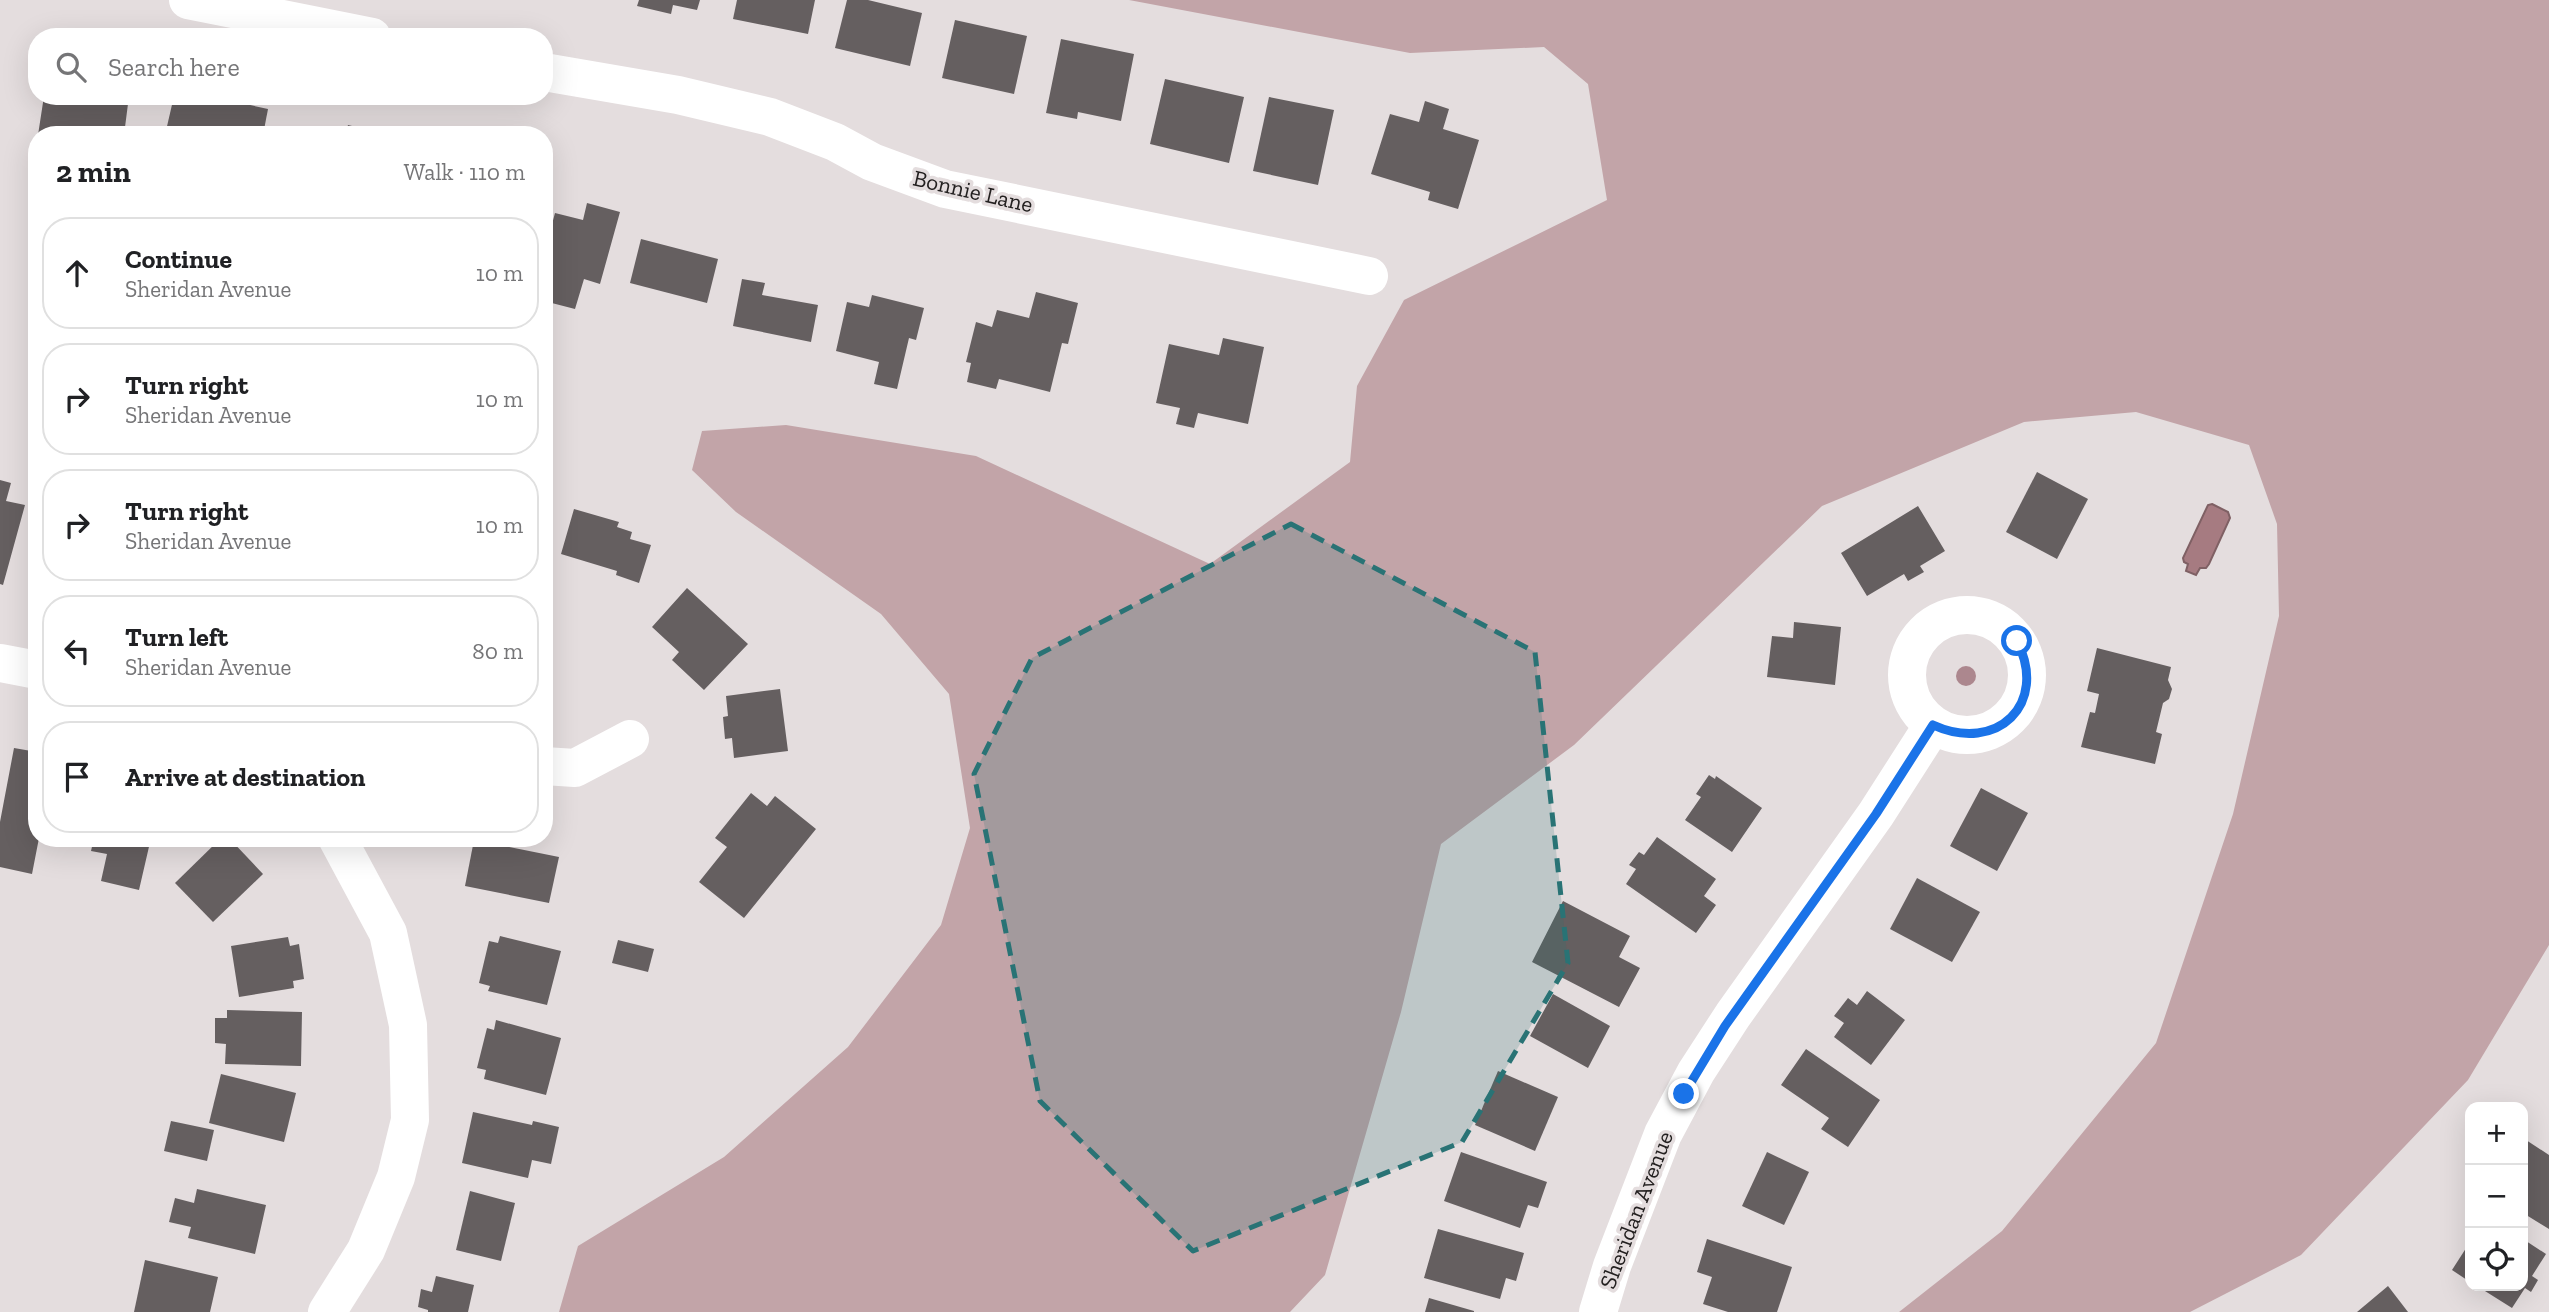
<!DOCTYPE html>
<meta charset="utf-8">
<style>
body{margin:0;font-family:"Zilla Slab",serif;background:#f2f2f2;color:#202124}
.controls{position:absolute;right:21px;bottom:21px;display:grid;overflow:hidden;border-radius:14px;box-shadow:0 7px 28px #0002}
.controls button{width:63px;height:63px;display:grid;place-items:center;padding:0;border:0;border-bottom:2px solid #e0e0e0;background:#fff;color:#202124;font:35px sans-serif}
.stop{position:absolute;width:21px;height:21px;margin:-16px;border:5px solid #1a73e8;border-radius:50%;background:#fff}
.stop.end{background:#1a73e8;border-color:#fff;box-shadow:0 2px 7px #0008}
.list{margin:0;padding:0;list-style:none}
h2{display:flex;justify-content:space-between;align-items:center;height:91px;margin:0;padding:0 28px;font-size:30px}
h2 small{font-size:23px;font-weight:400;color:#757577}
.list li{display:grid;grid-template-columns:46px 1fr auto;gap:21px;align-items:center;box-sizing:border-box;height:112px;margin:0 14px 14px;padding:0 14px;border:2px solid #e0e0e0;border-radius:28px}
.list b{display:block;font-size:26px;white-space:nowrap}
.list p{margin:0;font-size:23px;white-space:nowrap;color:#757577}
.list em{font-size:23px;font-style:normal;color:#757577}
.icon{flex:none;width:38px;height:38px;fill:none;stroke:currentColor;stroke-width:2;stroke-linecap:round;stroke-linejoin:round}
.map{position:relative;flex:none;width:2549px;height:1312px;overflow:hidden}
.search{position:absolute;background:#fff;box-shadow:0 7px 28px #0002;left:28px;top:28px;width:525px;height:77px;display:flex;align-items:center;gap:18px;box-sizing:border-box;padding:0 24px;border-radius:28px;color:#757577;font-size:26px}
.panel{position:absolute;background:#fff;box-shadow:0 7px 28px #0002;left:28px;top:126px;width:525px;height:721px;border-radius:28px}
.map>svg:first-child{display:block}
</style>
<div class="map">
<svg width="2549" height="1312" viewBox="0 0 2549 1312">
<rect width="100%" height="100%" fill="#e4ddde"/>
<polygon fill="#c2a4a8" points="1129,0 2549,0 2549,945 2468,1080 2301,1255 2190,1312 1899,1312 2002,1231 2156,1043 2233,814 2279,616 2277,524 2249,445 2136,412 2024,422 1822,506 1574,745 1441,844 1401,1012 1325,1275 1290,1312 559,1312 578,1246 724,1157 848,1047 941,925 970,828 949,694 881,614 736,512 692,470 702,431 786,425 976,456 1210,564 1350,462 1357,386 1404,300 1607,200 1588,84 1544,47 1410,53"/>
<polygon fill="#a67b81" stroke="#7f6064" stroke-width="2" points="2212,504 2228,512 2230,518 2209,564 2206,568 2200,568 2196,575 2186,571 2188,564 2184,562 2183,558 2208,505"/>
<g fill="#655f60">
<polygon points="639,0 700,0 697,10 673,5 671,14 637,6"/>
<polygon points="737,0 815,0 808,34 733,19"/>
<polygon points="847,0 868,0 922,13 910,66 835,48"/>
<polygon points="955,20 1027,36 1014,94 942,78"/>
<polygon points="1061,39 1134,54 1121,121 1078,112 1077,119 1046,113"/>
<polygon points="1165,79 1244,97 1229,163 1150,144"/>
<polygon points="44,96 129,96 124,135 92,135 68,131 68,135 38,135"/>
<polygon points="174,96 209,96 268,109 263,135 165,135"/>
<polygon points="1269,97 1334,110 1318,185 1253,171"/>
<polygon points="1425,101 1449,109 1443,129 1479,140 1458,209 1428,200 1430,192 1371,174 1390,114 1419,122"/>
<polygon points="348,125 368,130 366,135 345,135"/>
<polygon points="587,203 620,212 600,284 584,279 575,309 544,301 544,254 555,213 583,220"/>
<polygon points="641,239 718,259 707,303 630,283"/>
<polygon points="742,279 765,283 762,295 818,305 811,342 733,326"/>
<polygon points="1036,292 1078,303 1068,344 1062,343 1050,392 999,379 996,389 967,382 971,363 966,362 976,322 992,327 997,310 1029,318"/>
<polygon points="872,295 924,308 916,340 909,338 897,389 874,384 879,362 836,351 847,302 869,307"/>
<polygon points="1223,338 1264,347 1248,424 1198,413 1194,428 1176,424 1180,408 1156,403 1169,344 1219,355"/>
<polygon points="2037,472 2088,499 2057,559 2006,532"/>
<polygon points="0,480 11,483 6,501 25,505 3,585 0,584"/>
<polygon points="1918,506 1945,551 1920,566 1924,572 1908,581 1904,574 1867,596 1841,553"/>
<polygon points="574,509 619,522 617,527 632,532 630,539 651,545 639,583 616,575 617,571 561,554"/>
<polygon points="687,588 748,644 704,690 672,660 679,652 652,627"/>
<polygon points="1794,622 1841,627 1835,685 1767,677 1772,636 1793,638"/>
<polygon points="2097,648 2171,667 2168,680 2172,689 2169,699 2163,703 2156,732 2162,734 2155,764 2081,747 2090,712 2095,713 2099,694 2087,691"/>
<polygon points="780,689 788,751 734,758 732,738 725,739 723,717 728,716 726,696"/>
<polygon points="14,748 37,752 37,838 39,838 32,874 0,867 0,822"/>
<polygon points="1709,775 1715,779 1716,776 1762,808 1732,852 1685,820 1701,797 1696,794"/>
<polygon points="1981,788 2028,813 1997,871 1950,846"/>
<polygon points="751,793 767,806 775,796 816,829 744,918 699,882 727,847 715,838"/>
<polygon points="1657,837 1716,879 1704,896 1716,905 1696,933 1626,884 1636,869 1629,865 1639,852 1644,855"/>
<polygon points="94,838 151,838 139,890 101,881 107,854 91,851"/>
<polygon points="221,838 229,838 263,874 213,922 175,883"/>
<polygon points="474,840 559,857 549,903 465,886"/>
<polygon points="1917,878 1980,912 1952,962 1890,929"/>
<polygon points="1563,901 1630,936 1619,957 1640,968 1619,1007 1532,962"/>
<polygon points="500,936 561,951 547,1005 488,991 490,986 479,983 489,941 498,943"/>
<polygon points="288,937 290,946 299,944 304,979 293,981 294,988 239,997 231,946"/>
<polygon points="618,940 654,949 648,972 612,963"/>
<polygon points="1867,991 1905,1020 1871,1065 1834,1037 1844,1023 1834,1016 1848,998 1857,1005"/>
<polygon points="1553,994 1610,1026 1588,1068 1530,1036"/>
<polygon points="227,1010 302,1012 301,1066 225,1064 226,1044 215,1043 215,1018 227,1018"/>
<polygon points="496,1020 561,1038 546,1095 484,1079 486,1070 477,1068 487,1028 494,1030"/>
<polygon points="1806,1049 1880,1100 1848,1147 1821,1129 1829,1118 1781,1085"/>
<polygon points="1498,1071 1558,1097 1535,1151 1475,1125"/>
<polygon points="221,1074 296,1093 284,1142 209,1123"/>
<polygon points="473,1112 532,1125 533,1121 559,1127 551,1164 532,1160 528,1178 462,1163"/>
<polygon points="171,1121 214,1130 207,1161 164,1151"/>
<polygon points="2523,1138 2549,1155 2549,1229 2523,1213 2523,1196 2527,1189 2523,1186"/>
<polygon points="1461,1152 1547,1182 1538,1208 1528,1205 1520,1228 1444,1201"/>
<polygon points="1767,1152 1809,1172 1784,1225 1742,1206"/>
<polygon points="197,1189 266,1205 255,1254 188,1238 191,1227 169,1222 175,1198 194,1203"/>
<polygon points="470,1191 515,1203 501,1261 456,1250"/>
<polygon points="1438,1229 1524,1253 1516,1281 1506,1278 1500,1299 1424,1278"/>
<polygon points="1707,1239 1792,1267 1777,1312 1728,1312 1703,1304 1712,1277 1697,1272"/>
<polygon points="2523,1239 2546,1254 2532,1276 2538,1280 2531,1292 2525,1288 2512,1308 2477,1286 2523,1286"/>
<polygon points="2470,1242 2470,1282 2452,1270"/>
<polygon points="145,1260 218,1277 210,1312 134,1312"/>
<polygon points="436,1276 474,1285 468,1312 428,1312 428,1310 418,1307 421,1289 432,1292"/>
<polygon points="2388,1286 2408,1312 2357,1312"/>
<polygon points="1429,1298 1474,1311 1474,1312 1425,1312"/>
</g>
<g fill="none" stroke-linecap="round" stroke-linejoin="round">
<g stroke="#fff" stroke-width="38">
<polyline points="188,0 372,37"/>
<polyline points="544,72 678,95 770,117 835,142 872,162 945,189 1369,276"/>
<circle cx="1967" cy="675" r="60"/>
<polyline points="0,663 37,670"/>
<polyline points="544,766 575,768 630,739"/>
<polyline points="327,1312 366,1250 396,1177 410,1120 408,1025 388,933 337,838"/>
<polyline points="1598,1312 1612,1266 1663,1134 1696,1072 1733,1015 1876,814 1933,725"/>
</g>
</g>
<circle fill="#ac878e" cx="1966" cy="676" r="10"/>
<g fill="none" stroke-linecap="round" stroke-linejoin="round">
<path stroke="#1a73e8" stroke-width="9" d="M 1684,1094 L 1725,1026 L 1876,814 L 1933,725 C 1997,754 2049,704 2017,641"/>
</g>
<path fill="#297375" fill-opacity="0.2" stroke="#297375" stroke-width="5" stroke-dasharray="14 9" stroke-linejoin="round" d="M 1291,524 L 1535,652 L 1568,963 L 1462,1142 L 1193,1251 L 1040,1101 L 974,774 L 1032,658 Z"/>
<g text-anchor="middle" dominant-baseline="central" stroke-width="7" stroke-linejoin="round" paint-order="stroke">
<g font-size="23" fill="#232020" stroke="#e4ddde">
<text transform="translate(973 191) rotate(13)">Bonnie Lane</text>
<text transform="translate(1636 1210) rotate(-69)">Sheridan Avenue</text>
</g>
</g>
</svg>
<div class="controls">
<button>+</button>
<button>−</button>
<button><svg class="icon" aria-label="locate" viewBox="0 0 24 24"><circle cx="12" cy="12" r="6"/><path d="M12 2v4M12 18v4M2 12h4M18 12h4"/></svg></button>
</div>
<div class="stop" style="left:2017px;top:641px"></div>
<div class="stop end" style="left:1684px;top:1094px"></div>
<div class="search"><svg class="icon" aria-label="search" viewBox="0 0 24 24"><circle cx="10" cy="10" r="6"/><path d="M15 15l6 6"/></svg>Search here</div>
<section class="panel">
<h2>2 min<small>Walk · 110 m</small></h2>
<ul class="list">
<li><svg class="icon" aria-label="ahead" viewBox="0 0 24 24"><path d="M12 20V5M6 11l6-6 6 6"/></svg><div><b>Continue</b><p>Sheridan Avenue</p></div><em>10 m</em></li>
<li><svg class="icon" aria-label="right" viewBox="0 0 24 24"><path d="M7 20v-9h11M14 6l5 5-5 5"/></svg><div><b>Turn right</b><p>Sheridan Avenue</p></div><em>10 m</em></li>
<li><svg class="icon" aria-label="right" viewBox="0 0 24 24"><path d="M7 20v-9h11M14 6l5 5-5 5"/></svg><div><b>Turn right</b><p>Sheridan Avenue</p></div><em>10 m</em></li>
<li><svg class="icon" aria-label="left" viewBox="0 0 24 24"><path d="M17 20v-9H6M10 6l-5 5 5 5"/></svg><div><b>Turn left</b><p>Sheridan Avenue</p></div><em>80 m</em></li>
<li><svg class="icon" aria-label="arrive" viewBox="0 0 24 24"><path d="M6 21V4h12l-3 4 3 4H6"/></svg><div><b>Arrive at destination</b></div></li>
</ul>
</section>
</div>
